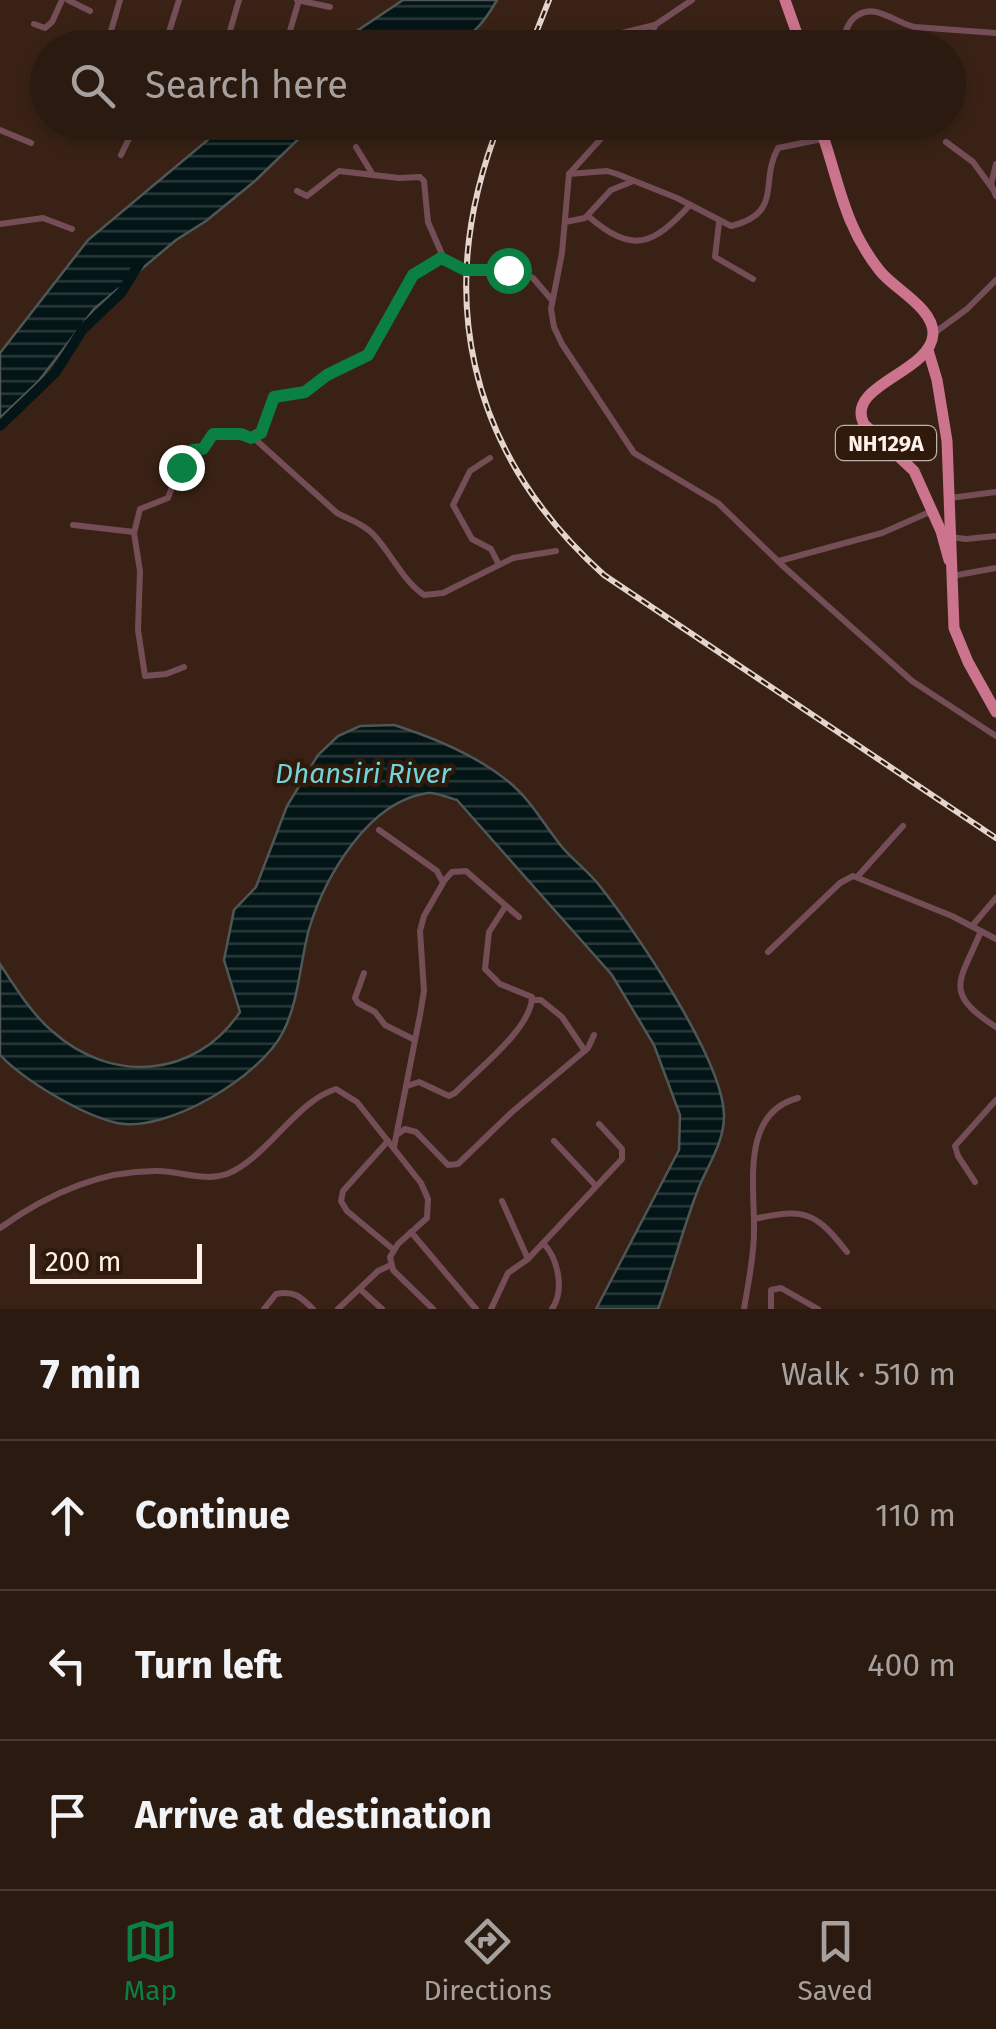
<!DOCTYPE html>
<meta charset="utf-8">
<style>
body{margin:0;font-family:"Fira Sans",sans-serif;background:#37271e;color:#f1f3f6}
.scale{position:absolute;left:30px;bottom:25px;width:172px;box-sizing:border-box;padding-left:10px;border:5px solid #fff2eb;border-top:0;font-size:28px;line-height:35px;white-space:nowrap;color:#fff2eb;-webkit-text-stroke:8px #2f190b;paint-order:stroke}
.stop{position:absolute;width:30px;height:30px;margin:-22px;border:8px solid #0b8043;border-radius:50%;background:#fff}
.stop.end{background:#0b8043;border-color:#fff;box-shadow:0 2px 10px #0008}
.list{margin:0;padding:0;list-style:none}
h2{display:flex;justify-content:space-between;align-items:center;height:130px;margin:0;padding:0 40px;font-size:42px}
h2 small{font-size:32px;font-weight:400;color:#a6a19f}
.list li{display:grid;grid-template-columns:65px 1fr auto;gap:30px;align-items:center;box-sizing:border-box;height:150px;padding:0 40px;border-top:2px solid #473830}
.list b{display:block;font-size:38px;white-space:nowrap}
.list em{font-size:32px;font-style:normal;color:#a6a19f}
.icon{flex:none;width:55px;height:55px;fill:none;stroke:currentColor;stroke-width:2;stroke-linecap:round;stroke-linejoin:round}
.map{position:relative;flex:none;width:996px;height:1309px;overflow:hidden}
.search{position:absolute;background:#2b1a10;box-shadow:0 5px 15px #0003;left:30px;right:30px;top:30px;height:110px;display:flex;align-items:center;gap:25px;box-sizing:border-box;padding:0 35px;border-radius:55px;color:#a6a19f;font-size:38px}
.sheet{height:580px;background:#2b1a10}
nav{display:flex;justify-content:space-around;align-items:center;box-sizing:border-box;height:140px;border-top:2px solid #473830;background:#2b1a10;font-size:28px;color:#a6a19f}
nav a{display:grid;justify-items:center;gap:5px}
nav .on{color:#0b8043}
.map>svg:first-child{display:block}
</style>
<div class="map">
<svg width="996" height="1309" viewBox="0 0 996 1309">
<defs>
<pattern id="water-rules" width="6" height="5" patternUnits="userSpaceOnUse" patternTransform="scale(2.5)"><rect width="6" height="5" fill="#031516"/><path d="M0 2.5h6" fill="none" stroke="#293838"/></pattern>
</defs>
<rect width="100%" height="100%" fill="#392215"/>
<g fill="url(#water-rules)" stroke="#4f5756" stroke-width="2.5">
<path d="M 403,0 L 497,0 C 486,19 474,36 453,45 C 433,54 359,48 333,47 Z"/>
<polygon points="228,123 315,123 255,181 206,221 176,240 94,309 38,382 0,418 0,353 88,240"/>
<path d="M 394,725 C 435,738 476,755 509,782 C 531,800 544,825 562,847 C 573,860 588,871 599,885 C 635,930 724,1061 724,1116 C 724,1142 709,1163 699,1187 C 683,1227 673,1269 658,1309 L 596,1309 L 679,1150 L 680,1115 L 654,1045 L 612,975 L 457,800 C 449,798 436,792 428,793 C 368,801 325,877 309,929 C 300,962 299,1001 283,1032 C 261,1076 168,1133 117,1123 C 82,1115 25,1081 0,1055 L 0,964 C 15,987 31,1013 52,1031 C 111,1084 195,1079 240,1012 L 224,960 L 234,910 L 256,887 L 287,806 L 318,755 L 338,736 L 360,726 Z"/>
</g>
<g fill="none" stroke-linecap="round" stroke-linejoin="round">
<polyline stroke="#031516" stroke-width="10" points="0,426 55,373 83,329 121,293 139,264"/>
<g stroke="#744d57" stroke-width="6">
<polyline points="68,0 90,11"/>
<polyline points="297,0 330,7"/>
<polyline points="34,24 45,28 52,22 62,0"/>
<polyline points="580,43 655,25"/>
<polyline points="106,48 120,0"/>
<polyline points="164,48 179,0"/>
<polyline points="225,48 239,0"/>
<polyline points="285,48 299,0"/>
<polyline points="655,48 651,38 655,25 692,0"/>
<path d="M 839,48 C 844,39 846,24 854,18 C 874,0 896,24 915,27 L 996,33"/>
<polyline points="616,122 569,174 562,253 551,309 554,327 562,344 634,453 718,503 784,567 912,681 996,736"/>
<polyline points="0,130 31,143"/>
<polyline points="946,142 973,162 992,188"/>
<polyline points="356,147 373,175"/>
<polyline points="121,155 137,122"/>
<polyline points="996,164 991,184 996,196"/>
<path d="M 569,174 L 607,171 L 617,174 L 677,198 L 731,226 C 784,213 759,182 778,148 L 822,139"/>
<polyline points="297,191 307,196 339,171 399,178 420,177 424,181 428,222 444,259"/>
<path d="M 588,216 C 633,255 653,245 690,205"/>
<polyline points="565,222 585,218 611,190 631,182"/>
<polyline points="719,223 715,257 753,279"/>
<polyline points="0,224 43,218 72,229"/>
<path d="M 551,299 L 533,278 L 518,271 L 465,270 L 444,259 L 437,260 L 413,275 L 368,355 L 332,372 L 305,392 L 273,398 L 267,423 L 256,440 L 337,513 C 350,520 360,522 372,533 C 391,552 401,579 424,595 L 443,593 L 513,558 L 556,551"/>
<polyline points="933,334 967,309 996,280"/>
<polyline points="490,458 470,471 453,505 472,539 491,549 499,565"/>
<polyline points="950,498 996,492"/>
<polyline points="73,525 134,532"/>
<polyline points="951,537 966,539 996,536"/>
<polyline points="779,561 882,533 932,511"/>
<polyline points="952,576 996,568"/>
<polyline points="184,667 166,674 145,676 138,630 140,571 134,533 140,509 168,498 178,471 188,462 192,451 203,449 213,435 251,438 260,434"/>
<polyline points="379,830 437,871 443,883 424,916 420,931 424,991 420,1015 394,1147"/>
<polyline points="858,876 903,826"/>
<polyline points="443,882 452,872 466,871 519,917"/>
<polyline points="972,926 996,898"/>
<path d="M 981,931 C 960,982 942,992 996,1027"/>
<polyline points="768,952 840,883 853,876 952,916 996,939"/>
<polyline points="364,973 355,998 358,1003 375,1012 385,1025 415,1040"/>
<polyline points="534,1000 541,1000 562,1017 585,1051"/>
<path d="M 407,1086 L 419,1082 L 449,1096 L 455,1093 C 477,1070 532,1028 532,997 L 500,984 L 485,969 L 489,932 L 505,907"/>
<polyline points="398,1134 405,1129 416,1132 448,1165 458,1164 512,1112 588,1048 594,1035"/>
<polyline points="388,1141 343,1191 341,1201 347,1211 394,1250"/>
<polyline points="554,1141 596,1186"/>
<polyline points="975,1182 958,1156 955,1146 996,1100"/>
<polyline points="502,1201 528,1259"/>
<path d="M 754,1219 C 804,1208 815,1211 847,1252"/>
<path d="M 0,1228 C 46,1195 101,1170 158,1171 C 181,1171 204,1182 227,1174 C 267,1158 296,1101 336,1089 L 357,1102 L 421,1183 L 428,1199 L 427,1218 L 398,1244 L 390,1257 L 393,1270 L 433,1309"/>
<polyline points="411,1232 476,1309"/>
<path d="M 543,1243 C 558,1258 565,1290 552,1309"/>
<polyline points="360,1289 382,1309"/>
<path d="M 264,1309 L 276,1294 C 294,1290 301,1297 313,1309"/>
<polyline points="338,1309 378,1271 391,1265"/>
<polyline points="491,1309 508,1273 528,1259 622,1159 622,1149 599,1124"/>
<path d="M 744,1309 C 748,1284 754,1257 754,1232 C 755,1186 740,1113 798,1098"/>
<polyline points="771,1309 771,1290 781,1288 818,1309"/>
</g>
<g stroke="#cc748e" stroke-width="11">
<polyline points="785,0 802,48"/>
<path d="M 818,122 C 839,177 841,222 880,271 C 894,289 934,308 933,334 C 931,373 844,385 864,424 L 914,471 L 941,531 L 949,560"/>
<polyline points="928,350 937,380 947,441 954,628 968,662 996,712"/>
</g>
<g stroke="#e3d5cd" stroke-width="6">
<g id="rail">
<polyline points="530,48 549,0"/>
<path d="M 500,122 C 432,292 467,452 604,575 L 996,838"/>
</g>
</g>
<use href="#rail" stroke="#2f190b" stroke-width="2.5" stroke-dasharray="8" stroke-linecap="butt"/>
</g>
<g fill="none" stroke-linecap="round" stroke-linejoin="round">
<polyline stroke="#0b8043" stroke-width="12" points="181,467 193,450 203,449 213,434 241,434 251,438 261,433 274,397 305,392 327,375 368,355 413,275 441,258 465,270 508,270"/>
</g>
<g text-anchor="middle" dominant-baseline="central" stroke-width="9" stroke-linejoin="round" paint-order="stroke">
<rect fill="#2f190b" stroke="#c1b1a8" stroke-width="2.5" x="836" y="426" width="100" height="34" rx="8"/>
<g font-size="22" font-weight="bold" fill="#fff2eb">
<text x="886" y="443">NH129A</text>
</g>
<g font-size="28" font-style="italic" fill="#71d4da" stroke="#2f190b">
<text x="363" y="773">Dhansiri River</text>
</g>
</g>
</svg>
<div class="scale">200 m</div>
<div class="stop" style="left:508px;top:270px"></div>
<div class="stop end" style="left:181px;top:467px"></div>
<div class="search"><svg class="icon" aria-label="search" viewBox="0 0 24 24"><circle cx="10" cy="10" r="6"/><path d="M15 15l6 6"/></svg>Search here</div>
</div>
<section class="sheet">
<h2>7 min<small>Walk · 510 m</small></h2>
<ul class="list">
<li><svg class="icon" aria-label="ahead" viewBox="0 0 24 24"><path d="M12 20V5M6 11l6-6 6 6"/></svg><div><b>Continue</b></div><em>110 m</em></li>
<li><svg class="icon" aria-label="left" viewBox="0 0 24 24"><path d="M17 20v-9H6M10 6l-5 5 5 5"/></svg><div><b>Turn left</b></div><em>400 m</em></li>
<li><svg class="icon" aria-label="arrive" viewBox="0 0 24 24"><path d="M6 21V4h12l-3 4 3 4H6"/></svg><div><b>Arrive at destination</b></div></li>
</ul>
</section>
<nav>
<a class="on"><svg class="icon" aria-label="map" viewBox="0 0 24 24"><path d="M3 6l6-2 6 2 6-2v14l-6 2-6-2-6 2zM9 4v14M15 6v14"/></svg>Map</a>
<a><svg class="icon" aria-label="directions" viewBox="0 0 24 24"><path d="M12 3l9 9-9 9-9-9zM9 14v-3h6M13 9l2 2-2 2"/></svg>Directions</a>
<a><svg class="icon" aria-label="saved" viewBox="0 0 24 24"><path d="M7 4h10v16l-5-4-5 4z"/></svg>Saved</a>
</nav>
